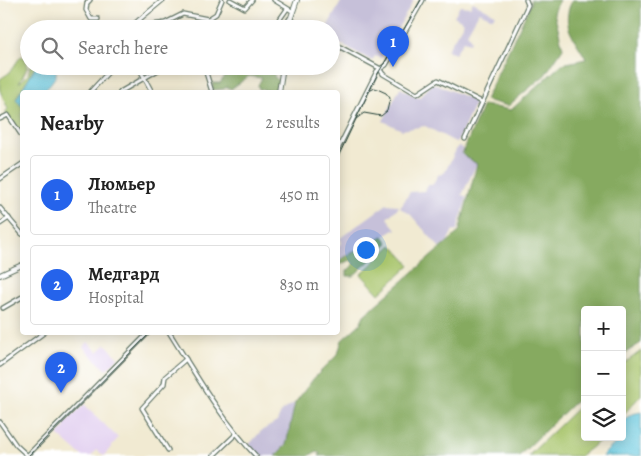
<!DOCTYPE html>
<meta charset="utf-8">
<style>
body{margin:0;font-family:Alegreya,serif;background:#f2f2f2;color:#222}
.controls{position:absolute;right:15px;bottom:15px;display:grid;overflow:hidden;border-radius:5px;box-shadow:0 2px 12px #0003}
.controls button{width:45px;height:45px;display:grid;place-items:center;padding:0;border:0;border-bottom:1px solid #e0e0e0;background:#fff;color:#222;font:25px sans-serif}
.you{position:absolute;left:365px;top:249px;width:18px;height:18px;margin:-12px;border:4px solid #fff;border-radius:50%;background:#1a73e8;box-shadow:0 0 0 8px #1a73e833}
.badge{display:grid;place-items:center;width:32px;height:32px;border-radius:50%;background:#2563eb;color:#fff;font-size:16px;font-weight:700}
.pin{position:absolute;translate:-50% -41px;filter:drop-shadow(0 1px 2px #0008)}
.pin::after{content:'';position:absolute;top:26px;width:18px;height:15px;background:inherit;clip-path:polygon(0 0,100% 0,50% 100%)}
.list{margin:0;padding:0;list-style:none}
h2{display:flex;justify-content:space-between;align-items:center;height:65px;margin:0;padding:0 20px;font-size:21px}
h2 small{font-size:16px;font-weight:400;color:#767676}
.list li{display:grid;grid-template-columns:32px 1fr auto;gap:15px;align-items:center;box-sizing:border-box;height:80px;margin:0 10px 10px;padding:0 10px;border:1px solid #e0e0e0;border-radius:5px}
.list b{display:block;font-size:19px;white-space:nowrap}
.list p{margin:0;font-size:16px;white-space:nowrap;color:#767676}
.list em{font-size:16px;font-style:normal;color:#767676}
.icon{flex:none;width:28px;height:28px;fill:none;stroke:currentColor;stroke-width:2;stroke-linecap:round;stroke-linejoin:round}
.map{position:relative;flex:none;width:641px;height:456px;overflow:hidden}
.search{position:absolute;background:#fff;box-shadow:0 2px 12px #0003;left:20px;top:20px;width:320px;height:55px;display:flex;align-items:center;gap:12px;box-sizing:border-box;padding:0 18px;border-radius:28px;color:#767676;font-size:19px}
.panel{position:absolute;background:#fff;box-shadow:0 2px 12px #0003;left:20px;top:90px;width:320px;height:245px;border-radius:5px}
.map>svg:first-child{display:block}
</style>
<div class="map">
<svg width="641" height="456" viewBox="0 0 641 456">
<rect width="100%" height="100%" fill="#fff"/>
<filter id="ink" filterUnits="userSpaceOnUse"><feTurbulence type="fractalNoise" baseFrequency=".02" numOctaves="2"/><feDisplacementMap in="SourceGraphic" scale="10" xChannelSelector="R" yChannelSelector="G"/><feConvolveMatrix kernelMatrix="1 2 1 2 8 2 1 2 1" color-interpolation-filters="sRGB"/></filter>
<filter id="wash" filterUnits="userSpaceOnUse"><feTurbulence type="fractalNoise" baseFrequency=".0096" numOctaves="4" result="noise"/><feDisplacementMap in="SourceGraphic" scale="20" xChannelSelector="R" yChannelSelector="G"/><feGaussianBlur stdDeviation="1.12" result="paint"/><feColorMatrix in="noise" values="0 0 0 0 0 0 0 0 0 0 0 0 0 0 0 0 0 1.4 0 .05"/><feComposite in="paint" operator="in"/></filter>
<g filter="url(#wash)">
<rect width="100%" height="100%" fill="#f1ead2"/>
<g fill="#e4d3f1">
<polygon points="88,342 98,352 106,344 118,358 106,370 83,347"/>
<polygon points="84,404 118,438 104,456 97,450 91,456 82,456 58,435 65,427 63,425"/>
</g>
<g fill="#c6c0d9">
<polygon points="342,0 414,0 381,58 375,56 372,61 331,38 331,29 326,29"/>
<polygon points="473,2 495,14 493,18 479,12 467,33 471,40 470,43 463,41 455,54 447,50 464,22 454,16 460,6 470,7"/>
<polygon points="433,83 476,101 457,143 425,126 402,130 383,121 400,88 419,98"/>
<polygon points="458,146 463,148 462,152 478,161 462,195 467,197 457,231 453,230 447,242 439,247 410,214 400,208 410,192 424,191 428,185 432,185 439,174 441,175 445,172"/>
<polygon points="387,204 397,205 399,207 387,218 396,229 338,264 338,246 342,243 340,238"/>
<polygon points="294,403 289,447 281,456 257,456 248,446 261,431 277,422 281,412"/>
</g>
<g fill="#a8c56c" stroke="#648150">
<polygon points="21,56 25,58 28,66 19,83 28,75 30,66 36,66 18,95 22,107 22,134 5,112 8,109 0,91 0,79 9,73"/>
<polygon points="392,245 410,265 379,294 361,274"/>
<polygon points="641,351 641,395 622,416 622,365"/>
<polygon points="585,401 585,437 603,437 601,440 580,456 528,456"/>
</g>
<g fill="#86aa60" stroke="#52744a">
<polygon points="530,0 559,0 554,13 563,48 545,75 508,106 485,100 531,3"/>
<path d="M 572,0 L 641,0 L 641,343 L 622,355 L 622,310 L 585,310 L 585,392 L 519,456 L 319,456 L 320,453 L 315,452 L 309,456 L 275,456 L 286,445 L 295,403 L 314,378 L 338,354 L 342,340 L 360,324 L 364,315 L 459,232 L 477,164 L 462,154 L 483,105 L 511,110 L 562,64 L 586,59 C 574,36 560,27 572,0 Z"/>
<polygon points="240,66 273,66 274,76 279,81 276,92 259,89 258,85 262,78 249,76 231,89 227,87 224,89 213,90 212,83 220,83 226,75 222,68 231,72"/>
<polygon points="383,236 388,243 380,250 380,244 377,244 371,248 374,253 372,259 353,276 347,276 347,271 354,264 350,260 339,265 341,259"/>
</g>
<g fill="#60c6dd" stroke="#408288">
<polygon points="36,66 59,66 56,68 56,76 44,92 22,92 22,107 16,99"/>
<polygon points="641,412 641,456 602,456 622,437 625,419 632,414"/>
</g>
</g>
<g filter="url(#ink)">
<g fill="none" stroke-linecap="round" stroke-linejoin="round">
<g stroke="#687a6b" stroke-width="5.5">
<g id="minor">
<polyline points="90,0 87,3 86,10 91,19 98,19"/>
<polyline points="230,0 245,8 252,0"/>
<polyline points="274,0 292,11"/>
<polyline points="289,19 307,29"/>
<polyline points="139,20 144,26 165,23 183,14 208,19 216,14 222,0"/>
<polyline points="169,22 172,29"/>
<polyline points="128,29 163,0"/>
<polyline points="273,29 287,9"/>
<polyline points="331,42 379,68 383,74 417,94 438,80 482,102"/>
<polyline points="138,66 152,92"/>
<polyline points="204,66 212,92"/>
<polyline points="90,92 114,66"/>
<polyline points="120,92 165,66"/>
<polyline points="0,119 8,115 22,136"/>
<polyline points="465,139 528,5 526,0"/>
<polyline points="338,149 377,71 386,65 423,0"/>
<polyline points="0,179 22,164"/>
<polyline points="0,208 22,234"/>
<polyline points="0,224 9,218"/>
<polyline points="3,308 22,297"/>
<path d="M 169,332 C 196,375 221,419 256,456"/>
<polyline points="0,365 45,332"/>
<polyline points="0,422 16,445 28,456"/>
<polyline points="168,450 142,408 164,384 165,377 186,359"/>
<polyline points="27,456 149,332"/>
<polyline points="213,456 236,434"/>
</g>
</g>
<g stroke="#687a6b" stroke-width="6">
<g id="major">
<polyline points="287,29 297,0"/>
<polyline points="279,92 283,66"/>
<polyline points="0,275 22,265"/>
</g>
</g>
<use href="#minor" stroke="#fff" stroke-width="3"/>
<use href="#major" stroke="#fff" stroke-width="4"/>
<g stroke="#1f3d34" stroke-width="1">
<polyline points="356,119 364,113 381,116 387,111 390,98 386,93 375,88 367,92"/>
<polyline points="338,157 376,77 421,0"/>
<polyline points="28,456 151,332"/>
</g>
</g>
</g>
</svg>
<div class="controls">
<button>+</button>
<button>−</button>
<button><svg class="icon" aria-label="layers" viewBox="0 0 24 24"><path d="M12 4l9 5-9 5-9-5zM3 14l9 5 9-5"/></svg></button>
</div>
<div class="you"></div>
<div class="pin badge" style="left:393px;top:67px">1</div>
<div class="pin badge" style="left:61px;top:393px">2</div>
<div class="search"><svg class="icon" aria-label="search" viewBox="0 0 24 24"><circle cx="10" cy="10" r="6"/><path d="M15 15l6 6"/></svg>Search here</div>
<section class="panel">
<h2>Nearby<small>2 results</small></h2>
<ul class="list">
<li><span class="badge">1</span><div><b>Люмьер</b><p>Theatre</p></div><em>450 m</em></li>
<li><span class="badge">2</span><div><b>Медгард</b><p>Hospital</p></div><em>830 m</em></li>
</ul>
</section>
</div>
